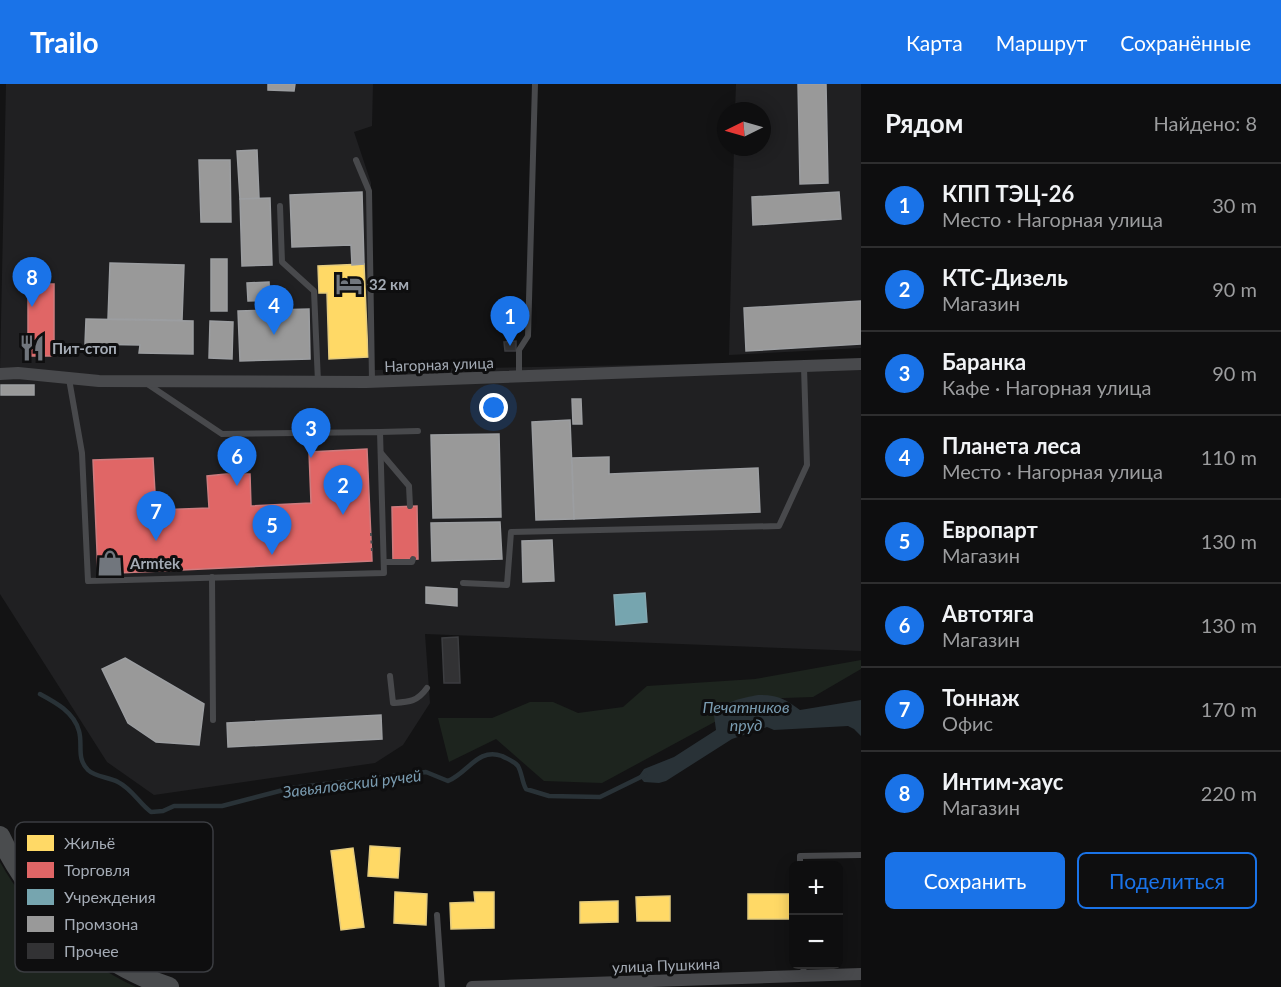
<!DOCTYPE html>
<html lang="ru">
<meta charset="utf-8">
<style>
body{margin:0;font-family:Lato,sans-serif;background:#171718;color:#f1f3f6}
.controls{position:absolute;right:18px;bottom:18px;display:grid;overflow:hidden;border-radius:9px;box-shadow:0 3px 15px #0003}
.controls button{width:54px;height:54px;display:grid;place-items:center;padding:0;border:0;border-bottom:2px solid #2e2e2f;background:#0e0e0f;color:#f1f3f6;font:30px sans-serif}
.compass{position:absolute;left:717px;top:18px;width:54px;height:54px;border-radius:50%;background:#0e0e0f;box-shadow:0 3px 15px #0003;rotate:265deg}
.you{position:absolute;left:494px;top:324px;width:21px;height:21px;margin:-15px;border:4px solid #fff;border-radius:50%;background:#1a73e8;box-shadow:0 0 0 9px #1a73e833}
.badge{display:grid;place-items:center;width:39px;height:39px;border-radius:50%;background:#1a73e8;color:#fff;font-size:20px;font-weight:700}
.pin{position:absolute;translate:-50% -50px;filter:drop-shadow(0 2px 3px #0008)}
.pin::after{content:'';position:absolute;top:32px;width:21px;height:18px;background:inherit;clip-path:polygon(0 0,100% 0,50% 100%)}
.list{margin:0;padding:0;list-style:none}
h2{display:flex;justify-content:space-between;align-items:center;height:78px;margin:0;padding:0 24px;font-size:26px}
h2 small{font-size:20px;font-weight:400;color:#9b9c9e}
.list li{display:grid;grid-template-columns:39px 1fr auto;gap:18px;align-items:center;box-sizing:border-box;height:84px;padding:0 24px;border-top:2px solid #2e2e2f}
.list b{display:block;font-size:22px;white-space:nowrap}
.list p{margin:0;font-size:20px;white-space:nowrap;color:#9b9c9e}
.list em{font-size:20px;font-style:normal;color:#9b9c9e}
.actions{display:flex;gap:12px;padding:18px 24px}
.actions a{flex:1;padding:14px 0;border:2px solid #1a73e8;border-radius:9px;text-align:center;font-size:21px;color:#1a73e8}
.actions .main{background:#1a73e8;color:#fff}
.map{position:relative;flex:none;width:861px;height:903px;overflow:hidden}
header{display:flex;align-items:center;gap:36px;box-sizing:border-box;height:84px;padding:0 30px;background:#1a73e8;color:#fff}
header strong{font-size:28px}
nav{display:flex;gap:33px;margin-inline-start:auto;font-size:21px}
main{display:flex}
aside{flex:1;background:#0e0e0f}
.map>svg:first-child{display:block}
</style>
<header>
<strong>Trailo</strong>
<nav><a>Карта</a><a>Маршрут</a><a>Сохранённые</a></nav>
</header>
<main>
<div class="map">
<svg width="861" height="903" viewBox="0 0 861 903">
<rect width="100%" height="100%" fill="#131314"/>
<g fill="#202022">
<polygon points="6,0 373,0 372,42 354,48 371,99 373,286 742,279 861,285 861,567 425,550 430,619 403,661 375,679 154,711 107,678 0,510 0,286"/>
<polygon points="736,0 861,0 861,264 729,271 734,63 762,63 762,27 735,27"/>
</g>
<g fill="#1d241e">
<polygon points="861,576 861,585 813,613 757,615 602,699 544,697 496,655 449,678 438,634 492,634 530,618 553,618 578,629 623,623 647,602 755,595"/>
<path d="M 0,778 C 30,832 80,877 136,903 L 0,903 Z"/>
</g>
<path fill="#293237" d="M 758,611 C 777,611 784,614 800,626 L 861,616 L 861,652 L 854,645 L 848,642 L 774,646 L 767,643 L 732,655 L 666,697 L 659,699 L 644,698 L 639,692 L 644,685 L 674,673 L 716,646 L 714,631 C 724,617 742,614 758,611 Z"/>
<g fill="#ffd966" stroke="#e4cb7e" stroke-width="1.5">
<polygon points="364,180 368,273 329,275 327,209 319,209 318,182"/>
<polygon points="370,762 400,764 398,794 368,792"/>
<polygon points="353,764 364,843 341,846 331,767"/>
<polygon points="395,808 427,810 426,841 394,839"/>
<polygon points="474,808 494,808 494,844 451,845 450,819 475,818"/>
<polygon points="748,810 793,810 794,835 748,835"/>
<polygon points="670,812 670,837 637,837 636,813"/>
<polygon points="618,817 618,838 580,839 580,818"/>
</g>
<g fill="#e06666" stroke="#ce7b7e" stroke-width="1.5">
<rect x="28" y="200" width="26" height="72"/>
<polygon points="367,365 372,477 98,490 93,376 153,374 156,426 209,424 207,392 226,390 250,390 251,422 311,419 309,368"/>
<polygon points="417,422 418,475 393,476 392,423"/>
</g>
<polygon fill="#76a5af" stroke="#84a7b1" stroke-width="1.5" points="645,509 647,538 616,541 614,511"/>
<g fill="#999" stroke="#9c9ea1" stroke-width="1.5">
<polygon points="268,0 295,0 294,7 268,6"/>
<polygon points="798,0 826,0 828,99 800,100"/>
<polygon points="257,66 259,114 240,115 237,67"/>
<polygon points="199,76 230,76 231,138 201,138"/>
<polygon points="362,108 364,180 352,181 351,161 292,163 290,111"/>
<polygon points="839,108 841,135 753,141 752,113"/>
<polygon points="270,114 272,181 242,182 240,115"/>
<rect x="211" y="175" width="16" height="52"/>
<polygon points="110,179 184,181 182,236 108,235"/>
<polygon points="269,198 270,216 248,217 247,199"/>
<polygon points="861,217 861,260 746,267 744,224"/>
<polygon points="309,225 310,275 240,277 238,227"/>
<polygon points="86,235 193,237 193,270 139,269 140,261 85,260"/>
<polygon points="210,237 233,238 232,275 209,274"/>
<rect x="1" y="301" width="33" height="10"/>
<polygon points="572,315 581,315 582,340 573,340"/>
<polygon points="570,336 574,435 536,436 532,338"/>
<polygon points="499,350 501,433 433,434 431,351"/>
<polygon points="609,373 609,390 758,384 760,428 574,435 572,374"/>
<polygon points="500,438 502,475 432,477 431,439"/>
<polygon points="552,456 554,497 523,498 522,457"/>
<polygon points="426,503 457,505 457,522 426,519"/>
<polygon points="125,574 204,620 199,661 156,658 128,639 102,585"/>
<polygon points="381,631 382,655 228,663 227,639"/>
</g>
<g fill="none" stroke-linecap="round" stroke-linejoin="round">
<path stroke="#293237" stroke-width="4.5" d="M 40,610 C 55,618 74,628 79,647 C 83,661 76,674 88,686 C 95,693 109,693 118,698 C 132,705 139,719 151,728 L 163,727 L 174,722 L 222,722 L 291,704 L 426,688 L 448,697 C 468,689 478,663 502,672 C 507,675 514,677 518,682 C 522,689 522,698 526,705 L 549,712 L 600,713 L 645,691"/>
</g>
<g fill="#323234" stroke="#3c3d40" stroke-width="1.5">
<polygon points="516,257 516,267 505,267 504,258"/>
<polygon points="458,553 460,599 444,599 442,554"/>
</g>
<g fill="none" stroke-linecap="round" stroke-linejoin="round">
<polyline stroke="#494b4e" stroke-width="2" stroke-dasharray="3 4.5" stroke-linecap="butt" points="371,449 372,468 375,468"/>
<g stroke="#48494c" stroke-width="6">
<polyline points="356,76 369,107 372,297"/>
<polyline points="280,122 282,178 314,207 318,298"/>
<polyline points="519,292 519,266 528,252 535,0"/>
<polyline points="69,295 82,369 88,497 384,489 380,348 222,350 146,299"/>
<polyline points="380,348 418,347"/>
<polyline points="381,369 409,402 410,422"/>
<polyline points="384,478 412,478 413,475"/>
<polyline points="212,493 213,636"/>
<polyline points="463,499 507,501 511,448 779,442 807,381 804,283"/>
<path d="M 390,592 L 393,619 C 409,618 417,618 427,604"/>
<polyline points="800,782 800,772 861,771"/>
<polyline points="437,831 442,903"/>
<polyline points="803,880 804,892"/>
</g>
<g stroke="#48494c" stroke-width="12">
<polyline points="0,290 18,289 99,297 366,298 861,280"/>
<polyline points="472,903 861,890"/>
</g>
<path stroke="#4a4c4e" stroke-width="20" d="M 0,752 C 32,822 96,878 169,903"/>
</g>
<defs>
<g id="hotel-bare" transform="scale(2.07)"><path d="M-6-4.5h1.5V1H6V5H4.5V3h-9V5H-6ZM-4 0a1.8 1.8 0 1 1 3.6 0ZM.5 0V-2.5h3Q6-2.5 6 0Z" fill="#71767d" stroke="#0e0e0f" stroke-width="2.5" paint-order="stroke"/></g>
<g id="restaurant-bare" transform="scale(2.07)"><path d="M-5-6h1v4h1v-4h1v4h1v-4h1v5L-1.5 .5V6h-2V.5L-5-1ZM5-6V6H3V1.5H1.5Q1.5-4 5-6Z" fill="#71767d" stroke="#0e0e0f" stroke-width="2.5" paint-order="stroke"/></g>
<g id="shop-bare" transform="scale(2.07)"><path d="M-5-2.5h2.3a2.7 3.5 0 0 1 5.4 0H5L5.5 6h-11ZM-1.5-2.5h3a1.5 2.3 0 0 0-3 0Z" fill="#71767d" stroke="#0e0e0f" stroke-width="2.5" paint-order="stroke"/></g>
</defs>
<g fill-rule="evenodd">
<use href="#hotel-bare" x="349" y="200"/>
<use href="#restaurant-bare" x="32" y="264"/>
<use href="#shop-bare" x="110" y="479"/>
</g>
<g text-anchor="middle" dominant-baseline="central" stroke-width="6" stroke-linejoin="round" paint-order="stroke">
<g font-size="15" font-weight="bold" fill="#a4abb5" stroke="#0e0e0f" text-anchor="start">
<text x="369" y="200">32 км</text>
<text x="52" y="264">Пит-стоп</text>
<text x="130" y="479">Armtek</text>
</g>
<g font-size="15" fill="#a4abb5" stroke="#0e0e0f">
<text transform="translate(439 280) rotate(-2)">Нагорная улица</text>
<text transform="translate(666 881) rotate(-2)">улица Пушкина</text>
</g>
<g font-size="16" font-style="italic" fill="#7a9cb1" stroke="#0e0e0f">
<text x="746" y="622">Печатников<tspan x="746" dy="18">пруд</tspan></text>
<text transform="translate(352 699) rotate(-7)">Завьяловский ручей</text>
</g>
</g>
<rect x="15" y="738" width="198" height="150" rx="9" fill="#0e0e0f" stroke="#3b3d41" stroke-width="1.5"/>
<rect x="27" y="751" width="27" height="16" fill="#ffd966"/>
<rect x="27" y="778" width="27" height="16" fill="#e06666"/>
<rect x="27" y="805" width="27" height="16" fill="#76a5af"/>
<rect x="27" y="832" width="27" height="16" fill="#999"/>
<rect x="27" y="859" width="27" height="16" fill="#323234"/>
<g font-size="16" fill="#a4abb5">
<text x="64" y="765">Жильё</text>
<text x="64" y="792">Торговля</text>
<text x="64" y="819">Учреждения</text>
<text x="64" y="846">Промзона</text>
<text x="64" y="873">Прочее</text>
</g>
</svg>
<div class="controls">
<button>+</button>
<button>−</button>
</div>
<svg class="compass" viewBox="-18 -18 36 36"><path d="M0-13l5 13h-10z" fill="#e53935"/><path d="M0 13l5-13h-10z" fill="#9b9c9e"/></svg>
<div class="you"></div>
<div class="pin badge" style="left:510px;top:262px">1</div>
<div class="pin badge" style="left:343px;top:431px">2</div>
<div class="pin badge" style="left:311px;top:374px">3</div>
<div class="pin badge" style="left:274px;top:251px">4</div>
<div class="pin badge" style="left:272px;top:471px">5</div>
<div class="pin badge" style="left:237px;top:402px">6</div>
<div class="pin badge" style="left:156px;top:457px">7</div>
<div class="pin badge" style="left:32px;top:223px">8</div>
</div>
<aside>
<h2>Рядом<small>Найдено: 8</small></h2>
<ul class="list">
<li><span class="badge">1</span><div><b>КПП ТЭЦ-26</b><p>Место · Нагорная улица</p></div><em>30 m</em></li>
<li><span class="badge">2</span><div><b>КТС-Дизель</b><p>Магазин</p></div><em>90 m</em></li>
<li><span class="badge">3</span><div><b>Баранка</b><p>Кафе · Нагорная улица</p></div><em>90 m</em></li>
<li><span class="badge">4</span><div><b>Планета леса</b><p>Место · Нагорная улица</p></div><em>110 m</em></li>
<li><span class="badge">5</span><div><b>Европарт</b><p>Магазин</p></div><em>130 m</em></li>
<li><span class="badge">6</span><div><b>Автотяга</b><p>Магазин</p></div><em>130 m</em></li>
<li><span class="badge">7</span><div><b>Тоннаж</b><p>Офис</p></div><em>170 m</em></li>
<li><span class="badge">8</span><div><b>Интим-хаус</b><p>Магазин</p></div><em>220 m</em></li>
</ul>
<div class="actions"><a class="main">Сохранить</a><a>Поделиться</a></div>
</aside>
</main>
